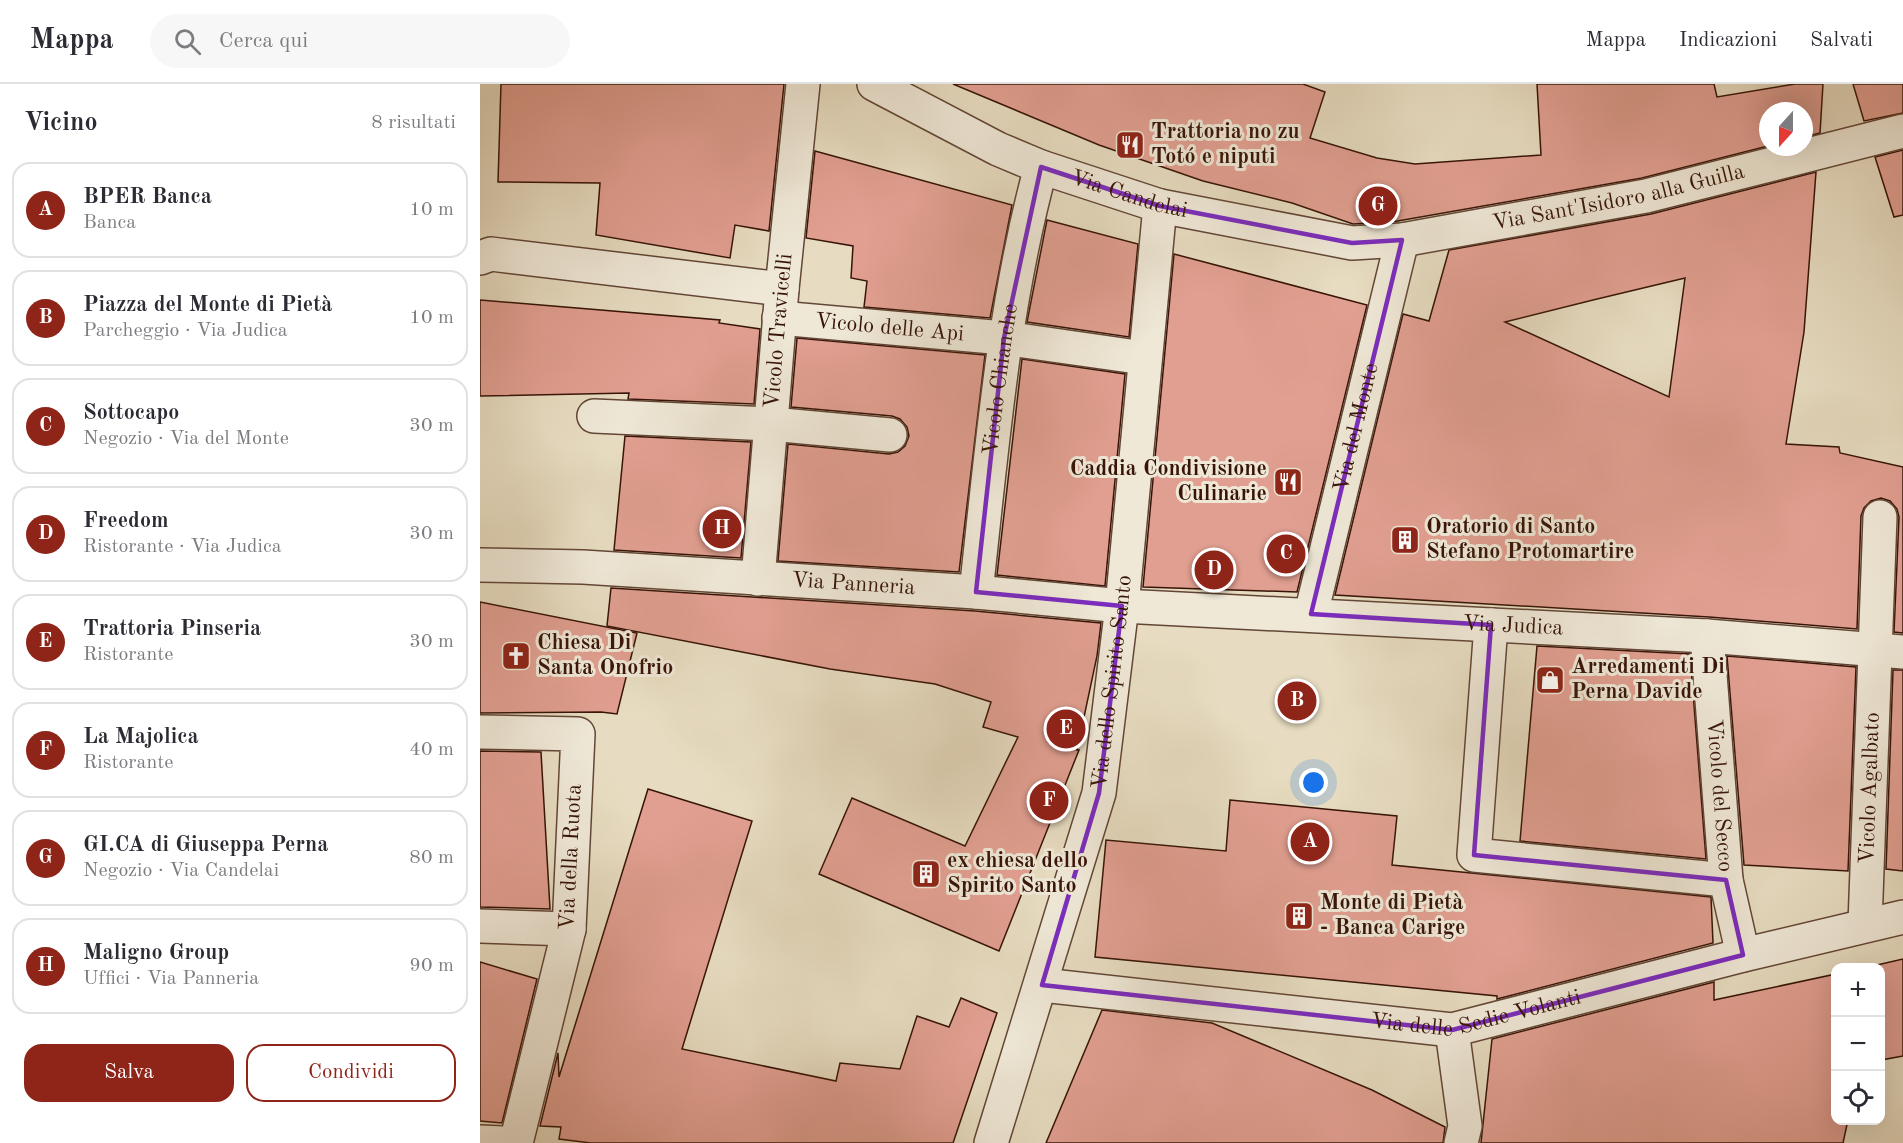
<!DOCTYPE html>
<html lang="it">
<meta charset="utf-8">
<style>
body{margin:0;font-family:"Old Standard TT",serif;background:#f7f7f7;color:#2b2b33}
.controls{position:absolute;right:18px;bottom:18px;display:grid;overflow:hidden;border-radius:12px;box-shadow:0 6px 24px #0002}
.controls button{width:54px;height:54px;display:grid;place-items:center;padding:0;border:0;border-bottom:2px solid #e1e1e2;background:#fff;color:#2b2b33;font:30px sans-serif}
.compass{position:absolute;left:1279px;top:18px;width:54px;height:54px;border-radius:50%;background:#fff;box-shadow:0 6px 24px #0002;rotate:201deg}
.you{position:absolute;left:834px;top:699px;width:21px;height:21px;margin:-15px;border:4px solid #fff;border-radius:50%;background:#1a73e8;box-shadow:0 0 0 9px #1a73e833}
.badge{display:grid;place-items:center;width:39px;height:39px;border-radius:50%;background:#8f2418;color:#fff;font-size:20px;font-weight:700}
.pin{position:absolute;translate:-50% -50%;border:3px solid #fff;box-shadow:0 2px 6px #0006}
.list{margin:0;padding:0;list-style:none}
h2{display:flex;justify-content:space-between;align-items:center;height:78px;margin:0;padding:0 24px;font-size:26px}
h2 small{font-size:20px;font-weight:400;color:#7c7c81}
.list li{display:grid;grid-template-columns:39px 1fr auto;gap:18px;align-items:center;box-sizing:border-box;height:96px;margin:0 12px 12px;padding:0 12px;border:2px solid #e1e1e2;border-radius:18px}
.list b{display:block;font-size:22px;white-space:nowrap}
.list p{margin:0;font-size:20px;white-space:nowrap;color:#7c7c81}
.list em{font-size:20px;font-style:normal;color:#7c7c81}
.actions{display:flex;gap:12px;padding:18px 24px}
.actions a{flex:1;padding:14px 0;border:2px solid #8f2418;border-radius:18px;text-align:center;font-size:21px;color:#8f2418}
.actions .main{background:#8f2418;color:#fff}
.icon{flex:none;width:33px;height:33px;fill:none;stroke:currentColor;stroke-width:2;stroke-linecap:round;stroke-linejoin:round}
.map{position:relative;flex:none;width:1423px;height:1059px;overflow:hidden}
header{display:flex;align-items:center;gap:36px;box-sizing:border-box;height:84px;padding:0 30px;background:#fff;border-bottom:2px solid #e1e1e2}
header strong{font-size:28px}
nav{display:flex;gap:33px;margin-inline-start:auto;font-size:21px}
.search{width:420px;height:54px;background:#f7f7f7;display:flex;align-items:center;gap:15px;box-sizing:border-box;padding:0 21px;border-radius:33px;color:#7c7c81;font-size:22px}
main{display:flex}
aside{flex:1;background:#fff}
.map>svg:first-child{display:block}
</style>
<header>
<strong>Mappa</strong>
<div class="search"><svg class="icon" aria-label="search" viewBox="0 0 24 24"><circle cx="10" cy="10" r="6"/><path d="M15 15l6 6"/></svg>Cerca qui</div>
<nav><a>Mappa</a><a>Indicazioni</a><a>Salvati</a></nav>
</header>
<main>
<aside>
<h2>Vicino<small>8 risultati</small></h2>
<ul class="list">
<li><span class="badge">A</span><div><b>BPER Banca</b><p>Banca</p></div><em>10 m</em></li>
<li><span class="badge">B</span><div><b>Piazza del Monte di Pietà</b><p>Parcheggio · Via Judica</p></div><em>10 m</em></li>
<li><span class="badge">C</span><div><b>Sottocapo</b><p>Negozio · Via del Monte</p></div><em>30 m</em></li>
<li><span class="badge">D</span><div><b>Freedom</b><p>Ristorante · Via Judica</p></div><em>30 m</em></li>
<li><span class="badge">E</span><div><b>Trattoria Pinseria</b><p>Ristorante</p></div><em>30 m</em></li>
<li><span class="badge">F</span><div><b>La Majolica</b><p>Ristorante</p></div><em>40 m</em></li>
<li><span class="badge">G</span><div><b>GI.CA di Giuseppa Perna</b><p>Negozio · Via Candelai</p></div><em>80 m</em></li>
<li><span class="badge">H</span><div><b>Maligno Group</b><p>Uffici · Via Panneria</p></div><em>90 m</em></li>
</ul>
<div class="actions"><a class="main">Salva</a><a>Condividi</a></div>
</aside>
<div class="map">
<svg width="1423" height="1059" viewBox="0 0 1423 1059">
<rect width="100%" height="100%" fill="#e7dcc1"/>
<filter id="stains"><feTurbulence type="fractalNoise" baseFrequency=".00333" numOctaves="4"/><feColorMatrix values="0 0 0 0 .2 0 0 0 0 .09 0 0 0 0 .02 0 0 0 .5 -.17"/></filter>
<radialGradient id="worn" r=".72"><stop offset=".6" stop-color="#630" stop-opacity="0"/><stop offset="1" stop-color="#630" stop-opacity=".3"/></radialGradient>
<g fill="#e19f91" stroke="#371407" stroke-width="1.5" fill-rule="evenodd">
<polygon points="21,0 304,0 289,147 255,141 250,174 116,151 120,99 18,98"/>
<polygon points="473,0 823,0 845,8 830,54 897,74 935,80 1061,71 1057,0 1234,0 1237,13 1315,0 1343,0 1340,49 1324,53 1324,27 1288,27 1288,62 1162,94 912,138 873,140 812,119 723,97 619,61"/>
<polygon points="1373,0 1423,0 1423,29 1384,37"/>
<polygon points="1423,66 1423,131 1414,133 1395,73"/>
<polygon points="335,67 532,121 510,234 384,223 387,197 371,194 373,162 326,154"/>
<path d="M 1336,88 L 1324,248 L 1306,360 L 1359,363 L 1360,369 L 1423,383 L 1423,549 L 1414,548 L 1419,433 L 1417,425 L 1410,417 L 1401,414 L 1391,417 L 1384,424 L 1381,432 L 1377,545 L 1229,533 L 855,511 L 923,230 L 949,237 L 969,166 L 1171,130 ZM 1205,194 L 1189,313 L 1025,238 L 1113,216 Z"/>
<polygon points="567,136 658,160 649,253 547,238"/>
<polygon points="694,170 887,221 817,508 663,503"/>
<polygon points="0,216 240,236 239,239 280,245 274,320 148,315 149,309 0,312"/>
<polygon points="317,254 505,271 479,488 298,477 308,360 409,370 418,368 425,362 429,352 427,343 420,335 412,332 311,323"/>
<polygon points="542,275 645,290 625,502 517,491"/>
<polygon points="145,352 271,358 261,474 134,466"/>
<polygon points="131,504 495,527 621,539 617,572 597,666 599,666 519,867 339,790 372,714 485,762 538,653 503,643 511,618 455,600 350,585 127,542"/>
<polygon points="0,518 157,549 137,630 121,628 0,629"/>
<polygon points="1057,562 1210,570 1226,775 1040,757"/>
<polygon points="1247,572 1376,583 1368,787 1264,781"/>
<polygon points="1413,586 1423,586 1423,787 1406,785"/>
<polygon points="0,667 61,668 70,825 0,823"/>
<polygon points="168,705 272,737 202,965 356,997 360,979 420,985 437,932 469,943 481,914 517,929 473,1059 111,1059 79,1055 81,1043 60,1042 78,969 79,993"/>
<polygon points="750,716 917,732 912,781 1231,813 1233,859 1017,915 1017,912 615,873 626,756 746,767"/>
<polygon points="1423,875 1423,972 1401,976 1401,884 1384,884"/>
<polygon points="0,878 57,895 22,1039 0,1037"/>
<polygon points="1356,890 1356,1036 1368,1036 1363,1059 1001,1059 1012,955 1234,898 1234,916"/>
<polygon points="622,926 732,939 892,1006 965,1043 963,1059 566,1059"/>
</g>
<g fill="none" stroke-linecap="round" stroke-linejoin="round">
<g stroke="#634636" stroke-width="36">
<g id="minor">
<path id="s1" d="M 394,0 L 518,65 L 561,83 L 680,122 L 872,159 L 922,156 L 1166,112 L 1423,47"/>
<polyline points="0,174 11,170 302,205"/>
<path id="s2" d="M 299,234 L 524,254 L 664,274"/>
<polyline points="114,332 291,340 410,351"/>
<path id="s3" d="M 0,481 L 103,483 L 496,508 L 642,522 L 1227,552 L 1423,568"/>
<path id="s4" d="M 278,495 L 302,205 L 323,0"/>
<path id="s5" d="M 496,508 C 512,365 523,222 561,83"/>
<path id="s6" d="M 831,530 L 922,156"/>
<polyline points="1011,541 994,771 1246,796"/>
<path id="s7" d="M 1227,552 L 1246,796 L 1263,871"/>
<polyline points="0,648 98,650 89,845 36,1059"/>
<path id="s8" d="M 1385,840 L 1400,433"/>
<polyline points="0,842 89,845"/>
<path id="s9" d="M 562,901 L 972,946 L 1263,871 L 1423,833"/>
<polyline points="972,946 985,1042 981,1059"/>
<polyline points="0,1058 22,1059"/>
<path id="s10" d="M 511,1059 L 619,709 L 642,522 L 680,122"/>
</g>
</g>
<use href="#minor" stroke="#efe8d7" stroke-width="33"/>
</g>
<path fill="none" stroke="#7b2cbf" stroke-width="4.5" stroke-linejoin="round" d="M 561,83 L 680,122 L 872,159 L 922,156 L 831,530 L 1011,541 L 994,771 L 1246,796 L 1263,871 L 972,946 L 562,901 L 619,709 L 642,522 L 496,508 L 524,254 Z"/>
<defs>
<g id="restaurant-square" transform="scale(1.5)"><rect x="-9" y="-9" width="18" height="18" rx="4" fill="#8f2418" stroke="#efe8d7"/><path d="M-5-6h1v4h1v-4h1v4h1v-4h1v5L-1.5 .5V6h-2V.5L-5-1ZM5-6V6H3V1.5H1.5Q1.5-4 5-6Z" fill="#fff"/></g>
<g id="building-square" transform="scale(1.5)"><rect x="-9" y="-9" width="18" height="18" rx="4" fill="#8f2418" stroke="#efe8d7"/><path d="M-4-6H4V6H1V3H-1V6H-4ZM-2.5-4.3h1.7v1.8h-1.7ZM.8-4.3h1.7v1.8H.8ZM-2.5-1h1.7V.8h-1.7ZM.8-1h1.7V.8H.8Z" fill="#fff"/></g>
<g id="church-square" transform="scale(1.5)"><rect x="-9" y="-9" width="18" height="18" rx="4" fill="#8f2418" stroke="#efe8d7"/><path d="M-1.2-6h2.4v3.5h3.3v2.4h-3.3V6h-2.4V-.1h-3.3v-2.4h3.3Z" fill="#fff"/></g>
<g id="shop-square" transform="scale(1.5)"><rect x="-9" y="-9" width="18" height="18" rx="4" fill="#8f2418" stroke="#efe8d7"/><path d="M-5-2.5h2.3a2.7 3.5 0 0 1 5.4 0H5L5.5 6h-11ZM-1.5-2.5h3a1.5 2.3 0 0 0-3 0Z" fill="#fff"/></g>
</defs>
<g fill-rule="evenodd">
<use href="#restaurant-square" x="650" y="61"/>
<use href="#restaurant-square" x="808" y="398"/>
<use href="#building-square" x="925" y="456"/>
<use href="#church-square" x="36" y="572"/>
<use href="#shop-square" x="1070" y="596"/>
<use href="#building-square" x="446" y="790"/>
<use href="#building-square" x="819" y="832"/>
</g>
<g text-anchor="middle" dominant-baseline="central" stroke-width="6" stroke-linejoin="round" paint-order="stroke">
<g font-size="22" font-weight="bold" fill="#371407" stroke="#efe8d7" text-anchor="start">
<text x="671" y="48">Trattoria no zu<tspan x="671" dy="25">Totó e niputi</tspan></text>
<text x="787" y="385" text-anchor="end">Caddia Condivisione<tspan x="787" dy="25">Culinarie</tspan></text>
<text x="946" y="443">Oratorio di Santo<tspan x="946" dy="25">Stefano Protomartire</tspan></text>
<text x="57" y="559">Chiesa Di<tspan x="57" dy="25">Santa Onofrio</tspan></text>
<text x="1091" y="583">Arredamenti Di<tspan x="1091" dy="25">Perna Davide</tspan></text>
<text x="467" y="777">ex chiesa dello<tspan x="467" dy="25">Spirito Santo</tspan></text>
<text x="840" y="819">Monte di Pietà<tspan x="840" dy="25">- Banca Carige</tspan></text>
</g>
<g font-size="22" fill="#371407" stroke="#efe8d7">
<text stroke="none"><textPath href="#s1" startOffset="279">Via Candelai</textPath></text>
<text stroke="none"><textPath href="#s1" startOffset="778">Via Sant'Isidoro alla Guilla</textPath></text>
<text stroke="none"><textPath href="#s2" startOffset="111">Vicolo delle Api</textPath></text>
<text stroke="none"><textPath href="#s4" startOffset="249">Vicolo Travicelli</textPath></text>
<text stroke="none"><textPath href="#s5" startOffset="214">Vicolo Chianche</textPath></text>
<text stroke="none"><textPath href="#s6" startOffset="192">Via del Monte</textPath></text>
<text stroke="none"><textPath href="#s3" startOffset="374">Via Panneria</textPath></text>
<text stroke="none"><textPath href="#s3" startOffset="1035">Via Judica</textPath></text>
<text stroke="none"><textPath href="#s10" startOffset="478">Via dello Spirito Santo</textPath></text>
<text stroke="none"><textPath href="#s8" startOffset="136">Vicolo Agalbato</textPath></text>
<text stroke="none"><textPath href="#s7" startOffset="160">Vicolo del Secco</textPath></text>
<text transform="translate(91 773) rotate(-87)">Via della Ruota</text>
<text stroke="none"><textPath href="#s9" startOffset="438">Via delle Sedie Volanti</textPath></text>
</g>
</g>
<rect width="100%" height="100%" filter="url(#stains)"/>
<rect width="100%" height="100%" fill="url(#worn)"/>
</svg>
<div class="controls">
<button>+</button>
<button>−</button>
<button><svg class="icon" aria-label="locate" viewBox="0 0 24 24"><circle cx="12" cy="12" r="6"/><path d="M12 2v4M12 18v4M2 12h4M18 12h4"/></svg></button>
</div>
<svg class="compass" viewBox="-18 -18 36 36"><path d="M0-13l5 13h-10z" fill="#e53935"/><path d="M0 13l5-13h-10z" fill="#7c7c81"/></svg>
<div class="you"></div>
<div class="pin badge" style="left:830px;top:758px">A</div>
<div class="pin badge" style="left:817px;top:617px">B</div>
<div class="pin badge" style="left:806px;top:470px">C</div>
<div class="pin badge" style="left:734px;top:486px">D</div>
<div class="pin badge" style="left:586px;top:645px">E</div>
<div class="pin badge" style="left:569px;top:717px">F</div>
<div class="pin badge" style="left:898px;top:122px">G</div>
<div class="pin badge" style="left:242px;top:445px">H</div>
</div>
</main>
